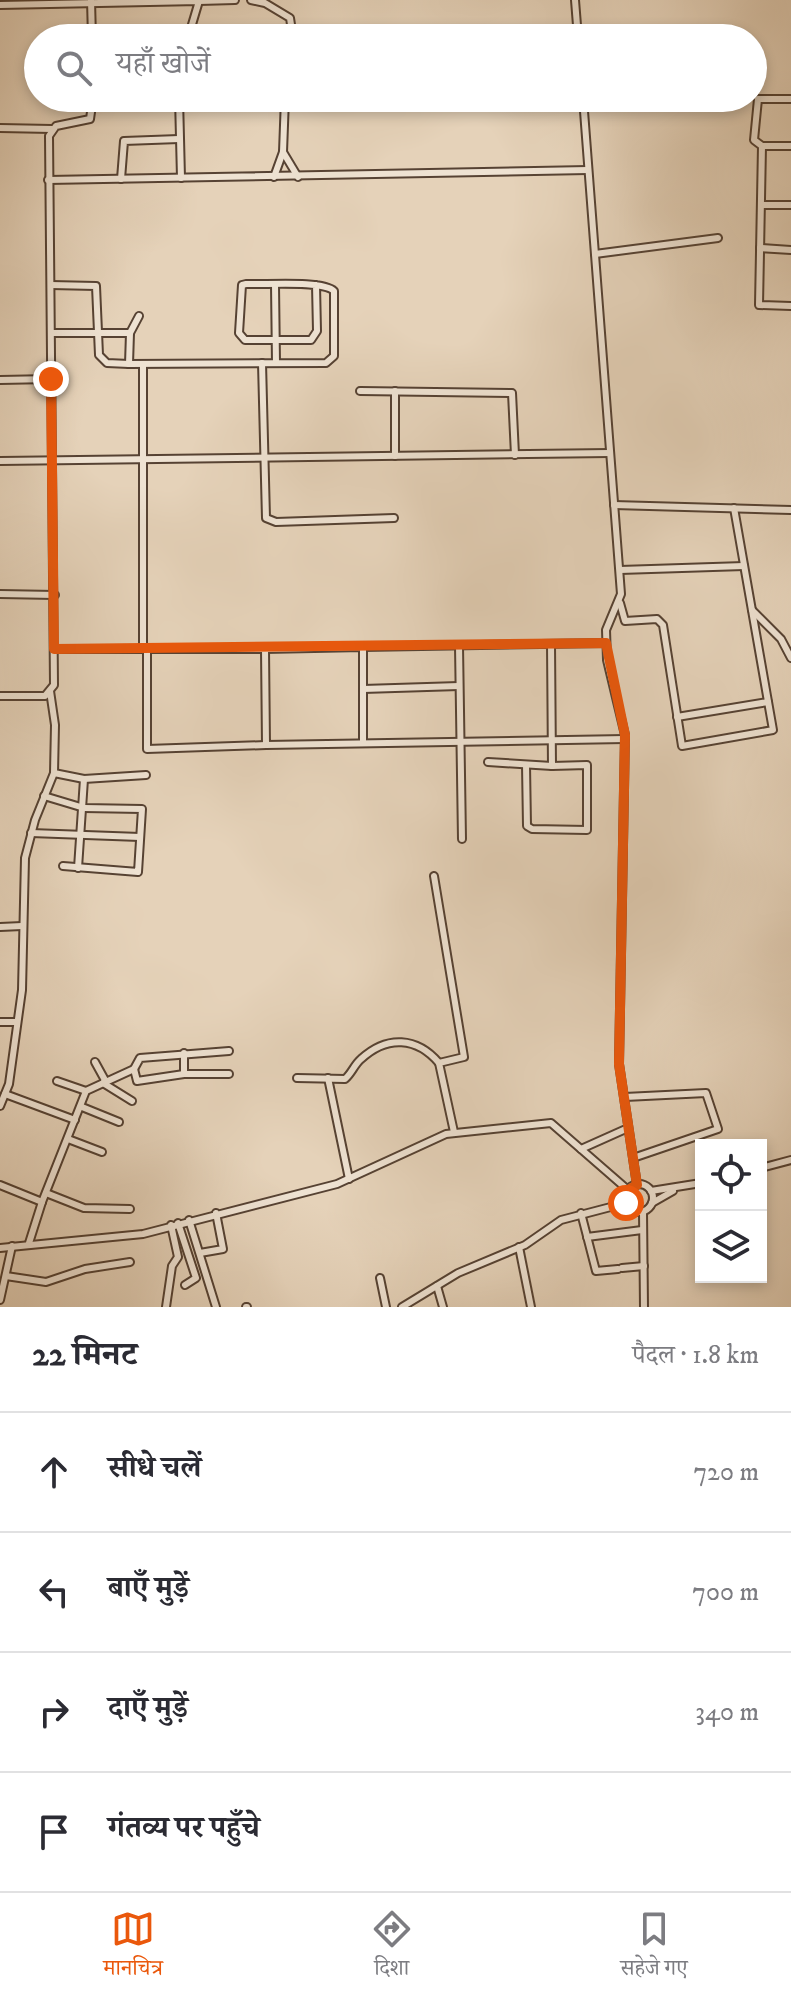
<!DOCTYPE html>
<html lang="hi">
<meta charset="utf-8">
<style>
body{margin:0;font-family:"IM FELL DW Pica","Noto Serif Devanagari",serif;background:#f7f7f7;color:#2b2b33}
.controls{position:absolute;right:24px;bottom:24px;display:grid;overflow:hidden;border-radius:0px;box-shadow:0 4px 12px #0003}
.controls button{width:72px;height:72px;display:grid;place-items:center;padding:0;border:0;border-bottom:2px solid #e1e1e2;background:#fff;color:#2b2b33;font:40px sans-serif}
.stop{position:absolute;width:24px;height:24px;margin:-18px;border:6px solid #ea580c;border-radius:50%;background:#fff}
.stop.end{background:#ea580c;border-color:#fff;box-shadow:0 2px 8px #0008}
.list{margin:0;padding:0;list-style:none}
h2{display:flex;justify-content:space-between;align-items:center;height:104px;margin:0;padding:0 32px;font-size:34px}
h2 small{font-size:26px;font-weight:400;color:#7c7c81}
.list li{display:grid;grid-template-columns:52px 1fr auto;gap:24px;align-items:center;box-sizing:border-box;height:120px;padding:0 32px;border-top:2px solid #e1e1e2}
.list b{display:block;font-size:30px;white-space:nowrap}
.list em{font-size:26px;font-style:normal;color:#7c7c81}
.icon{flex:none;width:44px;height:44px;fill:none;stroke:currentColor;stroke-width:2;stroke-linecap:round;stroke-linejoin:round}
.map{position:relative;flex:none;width:791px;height:1307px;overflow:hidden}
.search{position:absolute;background:#fff;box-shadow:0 4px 12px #0003;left:24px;right:24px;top:24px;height:88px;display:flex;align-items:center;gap:20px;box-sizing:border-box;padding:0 28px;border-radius:44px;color:#7c7c81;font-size:30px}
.sheet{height:584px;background:#fff}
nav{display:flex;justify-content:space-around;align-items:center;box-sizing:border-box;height:112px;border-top:2px solid #e1e1e2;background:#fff;font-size:22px;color:#7c7c81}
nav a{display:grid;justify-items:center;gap:4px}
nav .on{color:#ea580c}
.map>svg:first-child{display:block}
</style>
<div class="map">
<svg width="791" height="1307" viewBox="0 0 791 1307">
<rect width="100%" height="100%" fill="#e5d2b9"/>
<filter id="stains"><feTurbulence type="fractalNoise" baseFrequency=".0025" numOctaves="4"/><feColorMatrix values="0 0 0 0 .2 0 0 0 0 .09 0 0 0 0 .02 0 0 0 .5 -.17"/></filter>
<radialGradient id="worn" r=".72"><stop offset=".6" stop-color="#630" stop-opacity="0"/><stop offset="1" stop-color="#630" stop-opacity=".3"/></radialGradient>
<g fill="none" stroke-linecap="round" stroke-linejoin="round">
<g stroke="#564233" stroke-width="10">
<g id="minor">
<polyline points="91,0 92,38"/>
<polyline points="251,0 265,3 290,18 293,38"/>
<polyline points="575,0 578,38"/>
<polyline points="199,1 235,0"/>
<polyline points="0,5 199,1 188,38"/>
<polyline points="179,98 181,178"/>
<polyline points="583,98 621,594 606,630 607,660 625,735 619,1064 637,1185"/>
<polyline points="791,99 758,99 754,140 762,146 759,305 791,306"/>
<polyline points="0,128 52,129"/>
<polyline points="762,146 791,146"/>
<polyline points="283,152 298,177"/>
<polyline points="274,177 283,152 285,98"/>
<polyline points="121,179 124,141 179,139"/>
<polyline points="48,180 588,170"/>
<polyline points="762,205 791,205"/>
<polyline points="760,248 791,250"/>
<polyline points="595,254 718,238"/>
<path d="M 51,285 L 96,286 L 99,355 L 107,363 L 129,364 L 326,363 L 334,356 L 334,291 C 323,280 264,285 246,284 L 242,285 L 239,333 L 245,340 L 311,340 L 317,331 L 316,285"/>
<polyline points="275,285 276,363"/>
<polyline points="52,333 130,333 129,364"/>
<polyline points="130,333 139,316"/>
<polyline points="262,363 266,518 276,522 394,518"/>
<polyline points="0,380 51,379"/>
<polyline points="360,391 512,393 515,455"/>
<polyline points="395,456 395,391"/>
<polyline points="0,461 610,453"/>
<polyline points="614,505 791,510"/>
<polyline points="620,570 744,566"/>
<polyline points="0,594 55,595"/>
<polyline points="620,603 625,621 657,619 663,625 682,746 773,730 734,508"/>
<polyline points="752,610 781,639 791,658"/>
<polyline points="459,646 462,839"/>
<polyline points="363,647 606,643"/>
<polyline points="54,649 147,649 147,749 266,745"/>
<polyline points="143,649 143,364"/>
<polyline points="147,649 265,649 266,745 625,739"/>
<polyline points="265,649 363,647 363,742"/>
<polyline points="363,689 459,686"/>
<polyline points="0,696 45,696 54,685 49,136 56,126 90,119 93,98"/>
<polyline points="677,717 768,702"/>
<polyline points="488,762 552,766"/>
<polyline points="526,765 527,826 532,829 587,830 587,765 552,766 551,644"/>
<polyline points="54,773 84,779 146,775"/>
<polyline points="44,796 84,808 142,809 138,872 63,866"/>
<polyline points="31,833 140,837"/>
<polyline points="78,868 84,779"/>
<polyline points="434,876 464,1057 439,1063 454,1132"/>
<polyline points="0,927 22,926"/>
<polyline points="0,1022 15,1022"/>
<polyline points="184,1053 184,1074"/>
<polyline points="95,1062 106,1082"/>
<polyline points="134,1069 137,1081 184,1074 229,1074"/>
<path d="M 297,1078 L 345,1079 C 352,1073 354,1065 361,1059 C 387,1035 417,1037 439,1063"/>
<polyline points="328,1078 349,1179"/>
<polyline points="57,1081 86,1091"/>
<polyline points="103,1083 132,1101"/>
<polyline points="5,1094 75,1120"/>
<polyline points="625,1097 706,1093 718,1129 633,1158"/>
<polyline points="0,1106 9,1084 22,990 25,858 35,820 54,773 55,725 50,691"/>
<polyline points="82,1107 119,1122"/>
<polyline points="68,1139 102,1152"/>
<polyline points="581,1149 628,1128"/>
<polyline points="761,1168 791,1160"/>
<circle cx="639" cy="1198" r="14"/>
<polyline points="0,1185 42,1202"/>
<polyline points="651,1191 701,1183"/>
<polyline points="46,1193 84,1208 130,1209"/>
<polyline points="652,1203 673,1191"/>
<polyline points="643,1212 644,1307"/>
<polyline points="581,1213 596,1271 618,1269"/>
<polyline points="189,1220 216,1307"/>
<polyline points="178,1223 196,1278 185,1285"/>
<polyline points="587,1237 642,1230"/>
<polyline points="29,1243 42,1202 86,1091 134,1069 140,1058 229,1051"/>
<polyline points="519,1247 531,1307"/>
<polyline points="0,1248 143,1234 337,1184 446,1134 551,1123 628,1190"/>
<polyline points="200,1253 223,1249 216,1213"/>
<polyline points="622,1268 644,1266"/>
<polyline points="6,1276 46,1282 85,1269 130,1262"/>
<polyline points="380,1278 386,1307"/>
<polyline points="437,1286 443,1307"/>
<polyline points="0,1300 12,1246"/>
<polyline points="166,1307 172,1266 178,1257 171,1225"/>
<polyline points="246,1307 247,1307"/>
<polyline points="402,1307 458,1273 525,1245 561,1220 626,1203"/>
</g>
</g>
<use href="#minor" stroke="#eee2d2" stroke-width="6"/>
</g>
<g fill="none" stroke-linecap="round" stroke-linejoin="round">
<polyline stroke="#ea580c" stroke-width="10" points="51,379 54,649 606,643 625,735 619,1064 637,1185 628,1190 626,1203"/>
</g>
<rect width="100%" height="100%" filter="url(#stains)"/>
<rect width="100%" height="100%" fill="url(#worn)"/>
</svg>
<div class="controls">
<button><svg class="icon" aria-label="locate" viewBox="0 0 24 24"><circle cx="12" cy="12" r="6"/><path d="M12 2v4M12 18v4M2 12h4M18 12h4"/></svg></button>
<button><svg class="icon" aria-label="layers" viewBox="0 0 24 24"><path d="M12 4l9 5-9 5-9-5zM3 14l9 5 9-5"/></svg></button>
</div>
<div class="stop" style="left:626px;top:1203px"></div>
<div class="stop end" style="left:51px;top:379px"></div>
<div class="search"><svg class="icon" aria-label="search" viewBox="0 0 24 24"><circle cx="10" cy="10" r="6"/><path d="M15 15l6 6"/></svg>यहाँ खोजें</div>
</div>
<section class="sheet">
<h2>22 मिनट<small>पैदल · 1.8 km</small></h2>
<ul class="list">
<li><svg class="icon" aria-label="ahead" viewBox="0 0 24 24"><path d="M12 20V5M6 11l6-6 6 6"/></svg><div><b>सीधे चलें</b></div><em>720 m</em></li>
<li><svg class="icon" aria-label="left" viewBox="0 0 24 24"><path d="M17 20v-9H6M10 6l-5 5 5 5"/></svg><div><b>बाएँ मुड़ें</b></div><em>700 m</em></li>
<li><svg class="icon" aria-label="right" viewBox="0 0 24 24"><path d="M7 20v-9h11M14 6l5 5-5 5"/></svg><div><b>दाएँ मुड़ें</b></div><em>340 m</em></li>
<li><svg class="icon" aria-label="arrive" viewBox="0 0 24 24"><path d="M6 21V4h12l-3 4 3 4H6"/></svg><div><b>गंतव्य पर पहुँचे</b></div></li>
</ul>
</section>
<nav>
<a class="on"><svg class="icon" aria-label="map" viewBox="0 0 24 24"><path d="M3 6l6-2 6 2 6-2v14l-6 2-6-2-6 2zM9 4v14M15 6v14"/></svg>मानचित्र</a>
<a><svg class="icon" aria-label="directions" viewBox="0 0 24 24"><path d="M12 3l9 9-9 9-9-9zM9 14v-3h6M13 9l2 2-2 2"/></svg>दिशा</a>
<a><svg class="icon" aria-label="saved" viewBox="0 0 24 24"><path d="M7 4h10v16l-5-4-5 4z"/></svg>सहेजे गए</a>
</nav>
